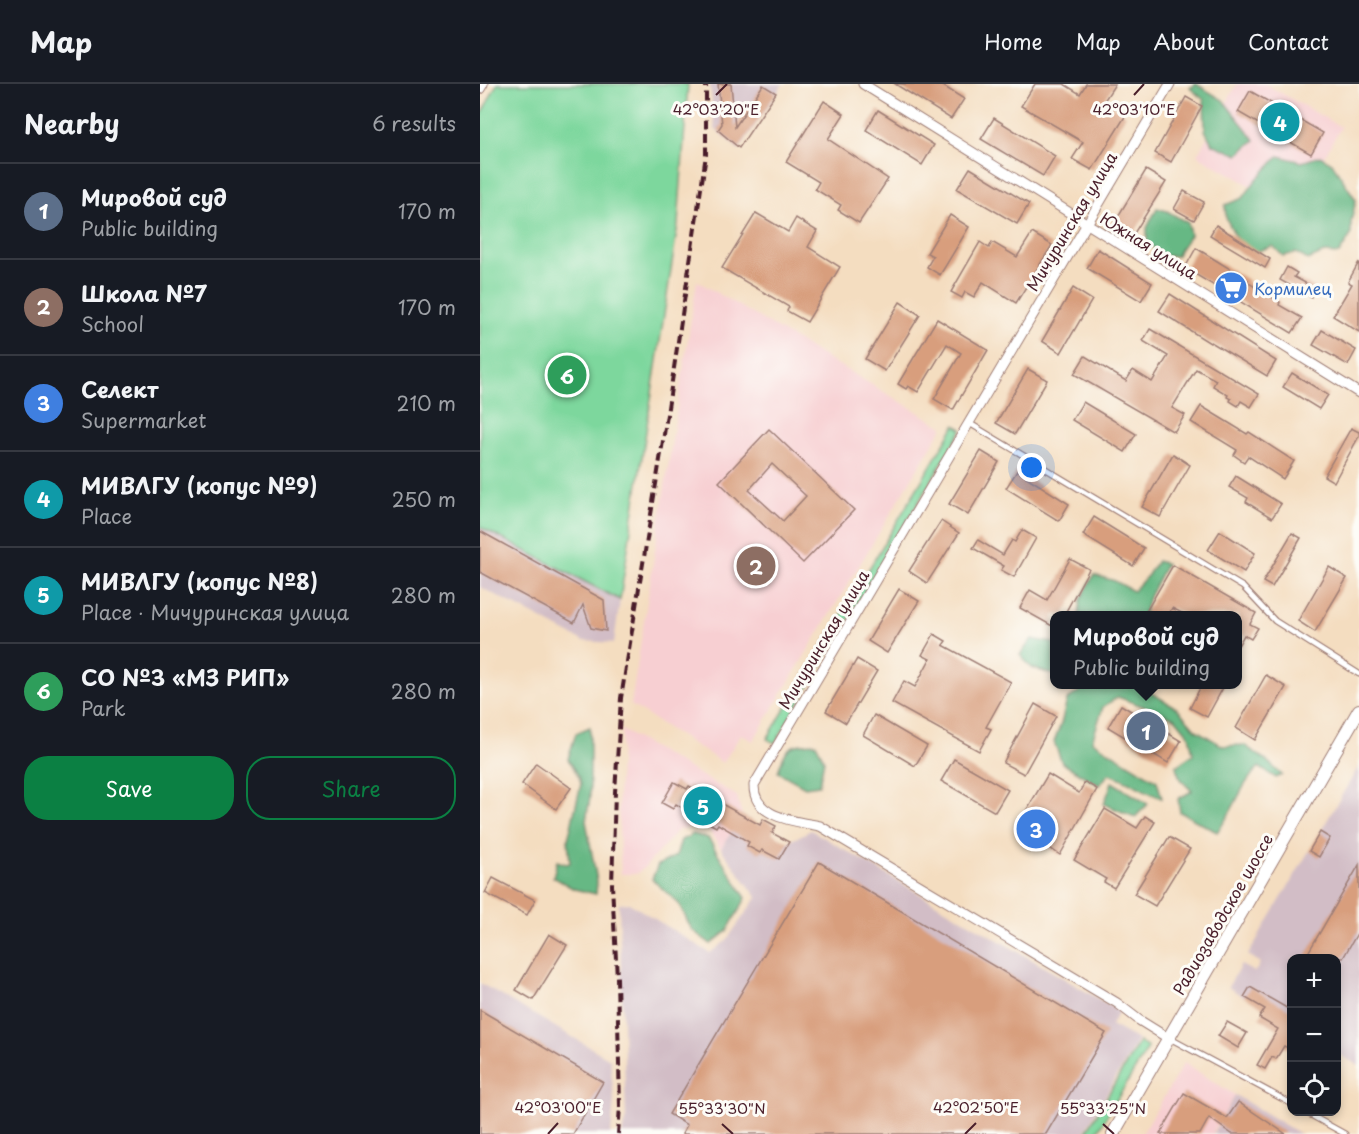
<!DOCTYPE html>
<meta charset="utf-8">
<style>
body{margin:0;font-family:"Playpen Sans",sans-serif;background:#242831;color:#f1f3f6}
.controls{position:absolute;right:18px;bottom:18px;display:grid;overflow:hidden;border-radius:12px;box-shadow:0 3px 9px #0003}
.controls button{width:54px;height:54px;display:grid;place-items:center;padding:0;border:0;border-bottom:2px solid #363941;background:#171b24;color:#f1f3f6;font:30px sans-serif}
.you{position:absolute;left:552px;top:384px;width:21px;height:21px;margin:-15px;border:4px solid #fff;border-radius:50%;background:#1a73e8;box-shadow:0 0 0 9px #1a73e833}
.badge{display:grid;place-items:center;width:39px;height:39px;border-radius:50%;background:#0b8043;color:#fff;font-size:20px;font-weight:700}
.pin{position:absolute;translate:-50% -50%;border:3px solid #fff;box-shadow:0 2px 6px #0006}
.popup{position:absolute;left:570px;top:527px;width:192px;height:78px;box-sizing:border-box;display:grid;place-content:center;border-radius:12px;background:#171b24;filter:drop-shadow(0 2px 4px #0005);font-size:20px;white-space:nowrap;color:#9ea1a6}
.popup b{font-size:22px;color:#f1f3f6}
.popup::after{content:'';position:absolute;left:50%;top:100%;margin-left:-12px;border:12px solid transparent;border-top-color:#171b24}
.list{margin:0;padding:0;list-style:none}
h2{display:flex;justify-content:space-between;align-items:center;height:78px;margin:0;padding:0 24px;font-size:26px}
h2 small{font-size:20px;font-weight:400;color:#9ea1a6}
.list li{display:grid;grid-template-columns:39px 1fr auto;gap:18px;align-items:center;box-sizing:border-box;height:96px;padding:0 24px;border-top:2px solid #363941}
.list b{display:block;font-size:22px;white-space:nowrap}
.list p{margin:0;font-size:20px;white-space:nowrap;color:#9ea1a6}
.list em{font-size:20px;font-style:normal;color:#9ea1a6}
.actions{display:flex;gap:12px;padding:18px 24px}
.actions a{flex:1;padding:14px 0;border:2px solid #0b8043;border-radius:24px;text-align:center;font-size:21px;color:#0b8043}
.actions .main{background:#0b8043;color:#fff}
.icon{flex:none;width:33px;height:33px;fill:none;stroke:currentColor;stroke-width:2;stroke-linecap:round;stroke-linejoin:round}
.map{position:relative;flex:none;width:879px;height:1050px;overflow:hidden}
header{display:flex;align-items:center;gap:36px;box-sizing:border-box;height:84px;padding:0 30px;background:#171b24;border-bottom:2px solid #363941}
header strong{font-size:28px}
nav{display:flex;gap:33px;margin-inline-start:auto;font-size:21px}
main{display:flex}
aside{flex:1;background:#171b24}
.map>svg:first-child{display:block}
</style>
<header>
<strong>Map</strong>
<nav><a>Home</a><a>Map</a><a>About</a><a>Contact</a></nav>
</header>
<main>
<aside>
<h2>Nearby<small>6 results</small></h2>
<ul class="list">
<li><span class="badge" style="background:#5c6f8a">1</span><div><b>Мировой суд</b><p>Public building</p></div><em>170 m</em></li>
<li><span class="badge" style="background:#8d6e63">2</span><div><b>Школа №7</b><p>School</p></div><em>170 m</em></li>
<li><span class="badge" style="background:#3f7fe0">3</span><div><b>Селект</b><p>Supermarket</p></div><em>210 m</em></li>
<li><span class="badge" style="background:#0f9aa8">4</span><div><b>МИВЛГУ (копус №9)</b><p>Place</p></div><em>250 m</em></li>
<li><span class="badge" style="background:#0f9aa8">5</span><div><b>МИВЛГУ (копус №8)</b><p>Place · Мичуринская улица</p></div><em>280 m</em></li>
<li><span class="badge" style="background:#2e9e5b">6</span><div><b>СО №3 «МЗ РИП»</b><p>Park</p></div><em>280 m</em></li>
</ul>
<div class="actions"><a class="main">Save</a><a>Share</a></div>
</aside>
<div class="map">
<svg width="879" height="1050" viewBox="0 0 879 1050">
<rect width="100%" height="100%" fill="#fdfcf7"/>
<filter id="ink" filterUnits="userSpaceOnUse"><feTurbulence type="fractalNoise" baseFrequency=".0167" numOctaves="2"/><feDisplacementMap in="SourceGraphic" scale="12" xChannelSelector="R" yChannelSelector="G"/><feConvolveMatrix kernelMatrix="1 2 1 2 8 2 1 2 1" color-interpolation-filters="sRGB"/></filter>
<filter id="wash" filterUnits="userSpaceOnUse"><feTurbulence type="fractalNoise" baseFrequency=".008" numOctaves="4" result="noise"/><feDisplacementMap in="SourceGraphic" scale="24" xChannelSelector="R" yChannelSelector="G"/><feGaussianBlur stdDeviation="1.35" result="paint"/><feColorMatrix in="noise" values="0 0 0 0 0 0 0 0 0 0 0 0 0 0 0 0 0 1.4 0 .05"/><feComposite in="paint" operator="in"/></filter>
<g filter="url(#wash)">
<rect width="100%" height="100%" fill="#f4ddc0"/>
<g fill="#f7cfd2">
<polygon points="757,0 785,0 861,43 814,126 717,71"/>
<polygon points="217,197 463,343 273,657 261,650 243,679 151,621"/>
<polygon points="142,646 257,712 262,731 241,765 229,747 216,742 198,746 166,782 156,790 141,790 138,713"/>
<polygon points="704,979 755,1011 732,1050 662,1050"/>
</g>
<g fill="#d2bdc6">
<polygon points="230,0 303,0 259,66 235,45"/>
<polygon points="0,443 140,516 134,559 103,557 0,503"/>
<polygon points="879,682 879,982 857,969 856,874 812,874 811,927 771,903 764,913 748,903 761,881 774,888 777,885 780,879 768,871"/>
<polygon points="262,731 279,741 283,735 296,742 292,749 308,758 331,746 639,927 631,941 658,956 603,1050 142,1050 146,1033 139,820 149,819 230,869 246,857 277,813 241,765"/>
<polygon points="0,899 130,975 134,1015 131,1050 0,1050"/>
<polygon points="755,1011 820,1050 733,1050"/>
</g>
<g fill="#7dd79d" stroke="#647b64" stroke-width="1.5">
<polygon points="17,0 208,0 198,140 140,516 0,443 0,33"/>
<polygon points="475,341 482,345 295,659 287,655"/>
<polygon points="659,958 668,964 616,1050 605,1050"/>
</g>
<g fill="#66b884" stroke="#586c58" stroke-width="1.5">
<polygon points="716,0 743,16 775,56 758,71 732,60 725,46 724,16 710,4"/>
<polygon points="799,72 822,78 840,72 852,79 876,116 871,138 871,151 859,170 844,169 828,176 816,169 803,172 793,162 775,168 760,161 746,134 745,121 763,114 776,96"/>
<polygon points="677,124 687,127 708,139 710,151 696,172 685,172 667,159 667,144"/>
<polygon points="677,477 686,480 669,513 664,531 599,531 601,515 614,491 635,497 653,507 668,491"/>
<polygon points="552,555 574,559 574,591 552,584 540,571"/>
<path d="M 595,601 L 658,601 L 697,624 L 716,646 L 743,662 L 764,661 L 787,677 L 802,691 L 796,694 L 779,683 C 760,701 754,728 737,748 L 700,728 L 698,715 L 712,707 L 700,695 L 696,682 L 713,670 L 709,651 L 695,634 L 638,613 L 623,623 L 612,657 L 677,697 L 682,714 C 664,708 648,695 629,690 L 619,701 L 582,679 L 574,658 L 581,640 L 587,616 L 602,605 Z"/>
<polygon points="110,643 110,713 106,737 117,797 116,810 94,805 73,793 77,777 86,780 90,779 88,755 101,700 99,693 88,675 96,649"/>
<path d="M 336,659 L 344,676 L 339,701 L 325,703 L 298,688 C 306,662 309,660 336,659 Z"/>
<polygon points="632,698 668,720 655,733 624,720"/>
<polygon points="213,750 228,754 266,814 247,847 231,860 212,846 199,820 172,795 178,781 196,772 201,756"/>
</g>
<g id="blocks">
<g fill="#d89e7d" fill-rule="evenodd">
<polygon points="238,0 251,0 255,43 283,1 296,9 259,64 238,46 242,40"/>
<polygon points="415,0 460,0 484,15 471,35"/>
<polygon points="555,0 584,0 600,10 606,0 635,0 624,17 646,31 612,86 592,75 603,58 541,22"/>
<polygon points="770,7 843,49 831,70 758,28"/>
<polygon points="706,13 722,22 691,78 675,69"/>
<polygon points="344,17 364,30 348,55 408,95 379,139 358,126 361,121 335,105 339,98 306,78"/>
<polygon points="398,26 454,61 442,81 386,46"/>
<polygon points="514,34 575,72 563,92 501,55"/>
<polygon points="490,84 549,120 537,140 477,105"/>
<polygon points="666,86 686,98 653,151 634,139"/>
<polygon points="704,107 724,118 714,136 694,125"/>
<polygon points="276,129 308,148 316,134 337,147 328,163 360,183 327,238 307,227 309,223 242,184"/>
<polygon points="470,131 489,143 460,191 447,183 453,172 447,169"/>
<polygon points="736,141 790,175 785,184 730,151"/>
<polygon points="552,149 572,161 536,219 503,198 494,213 485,208 482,214 471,208 500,158 509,164 512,158 537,173"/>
<polygon points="716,164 768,196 767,198 800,218 799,221 822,234 812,249 705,184"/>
<polygon points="618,165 672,199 661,217 607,184"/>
<polygon points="879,178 879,248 853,232 872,200 868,198"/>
<polygon points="807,183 817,189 814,193 835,204 831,213 800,196"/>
<polygon points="593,204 612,216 581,269 562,257"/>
<polygon points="690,210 796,277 787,292 731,258 730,259 679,227"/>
<polygon points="420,218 440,231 405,287 385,275"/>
<polygon points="457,235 508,266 473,326 454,315 481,269 467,260 438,308 428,302 426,305 418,300"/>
<polygon points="670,245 779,310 771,323 761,317 758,322 750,317 751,315 747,313 748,311 733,302 736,296 716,285 692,324 705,331 694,348 594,290 605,272 646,297 653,286 672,298 688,272 663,257"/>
<polygon points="842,246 876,266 868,281 833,261"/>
<polygon points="548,285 567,296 535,350 516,339"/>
<polygon points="812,289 848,311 839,325 803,303"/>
<polygon points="603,318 656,350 645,368 592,336"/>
<polygon points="721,322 767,350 769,348 814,377 803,395 768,372 764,378 754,371 757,366 711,338"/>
<polygon points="871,344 879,348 879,352 854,398 844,392"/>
<path d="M 289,345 L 374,426 L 323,479 L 239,398 ZM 292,380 L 326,412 L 303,437 L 269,406 Z"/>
<polygon points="501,367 519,378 488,431 469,420"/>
<polygon points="693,370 710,381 680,433 662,423"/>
<polygon points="537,387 589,420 579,437 526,404"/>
<polygon points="756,392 801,420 792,434 766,418 768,414 749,403"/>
<polygon points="614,433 664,464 653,482 603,451"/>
<polygon points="461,437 479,449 447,499 429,487"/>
<polygon points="542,446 556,454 534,493 521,486 524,482 493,464 498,456 523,471 532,456 535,458"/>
<polygon points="0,447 124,516 126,547 111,544 103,521 94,539 0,488"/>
<polygon points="740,447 775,469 764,488 728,466"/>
<polygon points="812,449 821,454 792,503 783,498"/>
<polygon points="590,475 609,485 584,531 574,531 574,543 540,524 550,506 567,516"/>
<polygon points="693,481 776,529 770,540 778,544 771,555 764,551 758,562 758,531 706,531 692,524 688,531 664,531"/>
<polygon points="849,483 867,494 835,548 818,537"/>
<polygon points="419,505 439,517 407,569 388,557"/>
<polygon points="454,550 466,557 463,561 531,598 506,643 511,645 499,667 412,619 424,597 435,603 450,575 442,571"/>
<polygon points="377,575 397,587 366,639 346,627"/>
<polygon points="786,591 806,603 775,656 756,644"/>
<polygon points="722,600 745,600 727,633 710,624"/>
<polygon points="555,620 576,632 544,690 523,679"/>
<polygon points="641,621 701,657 688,679 628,643"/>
<polygon points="394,631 447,662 435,682 383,651"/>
<polygon points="474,675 528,706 515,728 461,697"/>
<polygon points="56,679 91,704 76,725 42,700"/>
<polygon points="568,690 599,709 605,698 617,705 580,771 537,742"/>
<polygon points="194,698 207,705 209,702 280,741 283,735 296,742 292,749 309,758 299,775 282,766 280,769 267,762 269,758 238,740 236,743 196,720 193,725 182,719"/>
<polygon points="625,725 657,744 665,732 675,738 634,804 624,798 626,795 594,776"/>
<polygon points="840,748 850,754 839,773 829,767"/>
<polygon points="689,753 710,765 675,822 654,810"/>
<polygon points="339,778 626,949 566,1050 202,1050 207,1041 189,1030"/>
<polygon points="879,781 879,846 863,874 825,874"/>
<polygon points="13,794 55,816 47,831 5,809"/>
<polygon points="69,850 87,861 53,916 36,906"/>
<polygon points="770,903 812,927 812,966 804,962 796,975 792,973 785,985 777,981 798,945 779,934 785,925 764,913"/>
<polygon points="0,926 123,998 93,1050 0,1050"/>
<polygon points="747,938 767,949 758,964 738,952"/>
<polygon points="704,1009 747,1034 758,1018 806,1050 752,1050 729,1034 720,1050 680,1050"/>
</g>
</g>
</g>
<g filter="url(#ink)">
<use href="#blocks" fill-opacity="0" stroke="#9f7e76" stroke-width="1.5"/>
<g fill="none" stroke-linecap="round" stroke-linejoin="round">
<g stroke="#9f7e76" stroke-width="7">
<g id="lane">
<polyline points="489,339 763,503 795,537 879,590"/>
<polyline points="691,955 812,1020"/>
<polyline points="825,1028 865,1050"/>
</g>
</g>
<g stroke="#9f7e76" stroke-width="11">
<g id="street">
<polyline points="383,0 879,309"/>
<polyline points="0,5 3,0"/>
<path d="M 688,954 L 659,936 L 637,919 L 340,742 C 315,737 273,734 274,701 L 690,0"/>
</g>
</g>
<g stroke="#9f7e76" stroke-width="14">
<polyline id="secondary" points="633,1050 879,626"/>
</g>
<use href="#lane" stroke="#fff" stroke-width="4.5"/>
<use href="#street" stroke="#fff" stroke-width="9"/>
<use href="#secondary" stroke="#fff" stroke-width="12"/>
<polyline stroke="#4a1f2b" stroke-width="4" stroke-dasharray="9 4.5" stroke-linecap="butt" points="138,1050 140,1022 137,894 132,801 135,708 141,614 183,357 226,71 226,0"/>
</g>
</g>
<path fill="none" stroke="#4a1f2b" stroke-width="2" d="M 236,11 L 247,0M 654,11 L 664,0M 242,1040 L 253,1050M 623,1040 L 634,1050M 68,1050 L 78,1039M 485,1050 L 496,1039"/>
<defs>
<g id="supermarket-disc" transform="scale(1.725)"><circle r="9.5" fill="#3f7fe0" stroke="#fdfcf7"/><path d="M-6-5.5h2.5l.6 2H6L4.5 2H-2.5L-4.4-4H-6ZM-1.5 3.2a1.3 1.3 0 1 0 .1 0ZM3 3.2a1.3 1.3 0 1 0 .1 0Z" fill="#fff"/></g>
</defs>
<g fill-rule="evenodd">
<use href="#supermarket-disc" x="751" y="204"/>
</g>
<g text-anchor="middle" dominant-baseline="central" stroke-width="6" stroke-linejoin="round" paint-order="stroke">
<g font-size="16" fill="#4a1f2b" stroke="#fdfcf7">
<text transform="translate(591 137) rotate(-59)">Мичуринская улица</text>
<text transform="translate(669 161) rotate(32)">Южная улица</text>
<text transform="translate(343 555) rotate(-59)">Мичуринская улица</text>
<text transform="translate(742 830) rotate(-60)">Радиозаводское шоссе</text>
</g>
<g font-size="16" fill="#366cbe" stroke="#fdfcf7" text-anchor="start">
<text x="774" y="204">Кормилец</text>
</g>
</g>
<g font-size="15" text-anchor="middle" fill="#4a1f2b" stroke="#fdfcf7" stroke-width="6" stroke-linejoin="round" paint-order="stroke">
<text x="654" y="31">42°03'10"E</text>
<text x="236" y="31">42°03'20"E</text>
<text x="78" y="1029">42°03'00"E</text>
<text x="496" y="1029">42°02'50"E</text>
<text x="242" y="1030">55°33'30"N</text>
<text x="623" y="1030">55°33'25"N</text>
</g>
</svg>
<div class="controls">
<button>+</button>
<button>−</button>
<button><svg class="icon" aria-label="locate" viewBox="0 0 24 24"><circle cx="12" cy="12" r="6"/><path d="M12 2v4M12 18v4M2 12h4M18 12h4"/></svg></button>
</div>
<div class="you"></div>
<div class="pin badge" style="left:666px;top:647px;background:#5c6f8a">1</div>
<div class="popup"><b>Мировой суд</b>Public building</div>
<div class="pin badge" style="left:276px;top:482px;background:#8d6e63">2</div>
<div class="pin badge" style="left:556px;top:745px;background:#3f7fe0">3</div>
<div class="pin badge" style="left:800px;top:38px;background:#0f9aa8">4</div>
<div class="pin badge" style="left:223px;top:722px;background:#0f9aa8">5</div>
<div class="pin badge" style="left:87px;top:291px;background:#2e9e5b">6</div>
</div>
</main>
